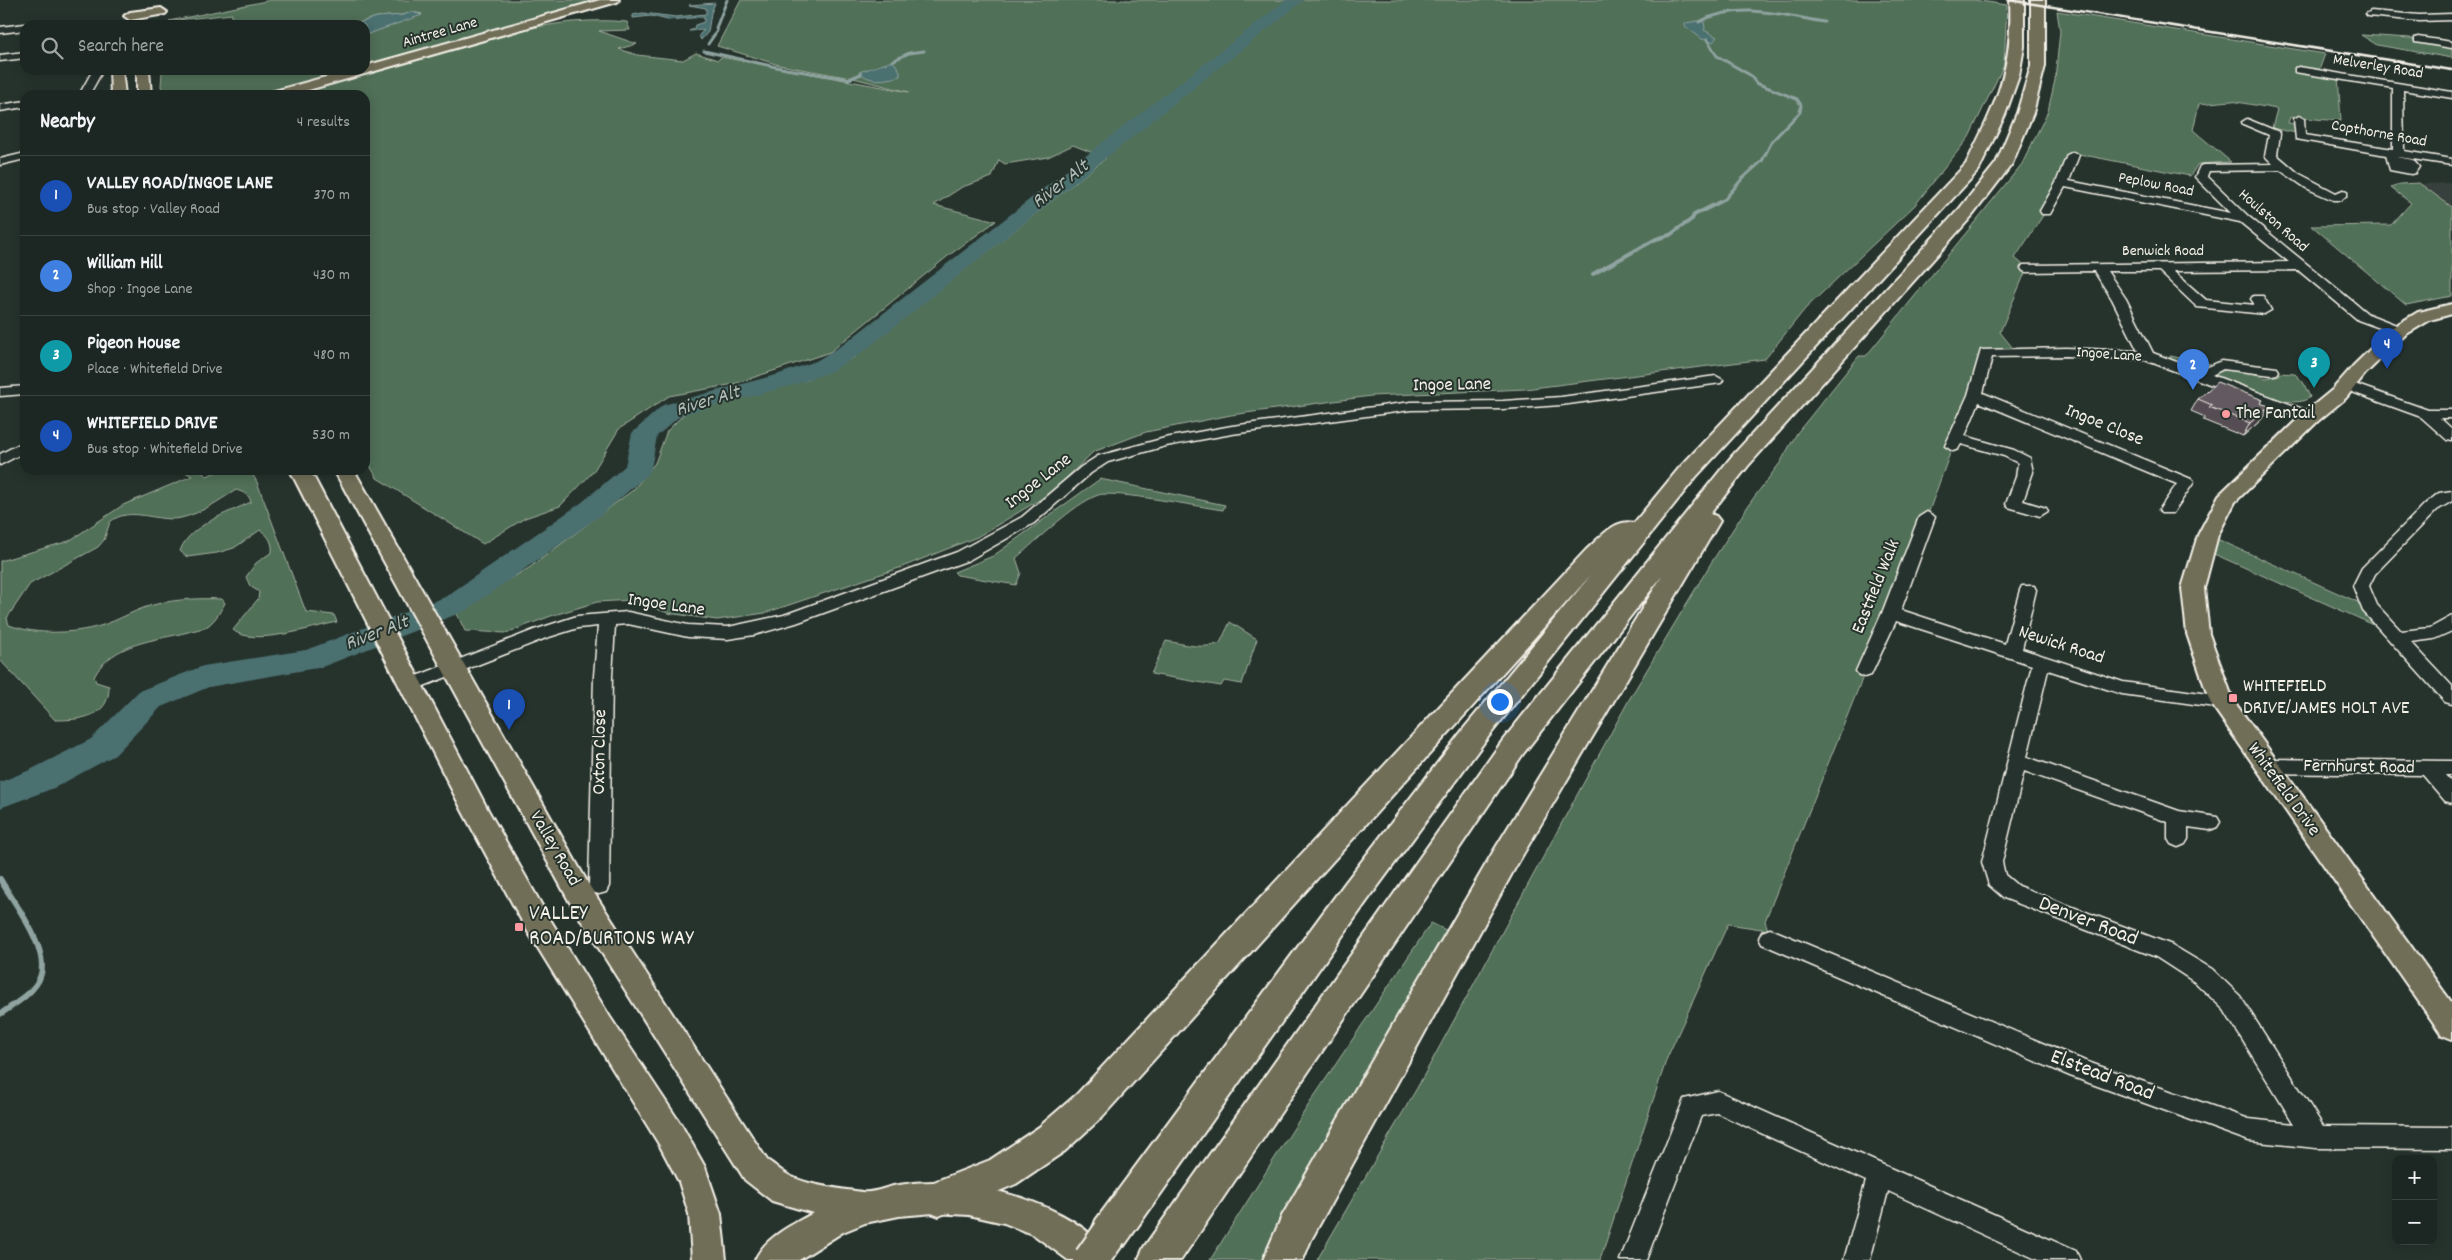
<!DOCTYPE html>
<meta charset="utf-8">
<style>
body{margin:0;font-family:Dekko,sans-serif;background:#252e2a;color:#f1f3f6}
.controls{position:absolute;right:15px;bottom:15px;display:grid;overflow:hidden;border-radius:10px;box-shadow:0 2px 12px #0003}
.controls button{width:45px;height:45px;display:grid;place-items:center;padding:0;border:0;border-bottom:1px solid #3a4340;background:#1c2622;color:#f1f3f6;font:25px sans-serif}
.you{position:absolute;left:1499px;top:701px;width:18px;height:18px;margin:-12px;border:4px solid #fff;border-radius:50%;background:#1a73e8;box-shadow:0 0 0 8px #1a73e833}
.badge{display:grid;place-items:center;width:32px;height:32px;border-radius:50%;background:#ea580c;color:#fff;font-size:16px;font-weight:700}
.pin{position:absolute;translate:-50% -41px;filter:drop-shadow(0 1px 2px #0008)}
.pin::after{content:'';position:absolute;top:26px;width:18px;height:15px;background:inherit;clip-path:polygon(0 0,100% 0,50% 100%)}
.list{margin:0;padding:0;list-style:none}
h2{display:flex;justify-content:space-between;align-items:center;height:65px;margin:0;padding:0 20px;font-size:21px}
h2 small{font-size:16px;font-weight:400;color:#a0a5a5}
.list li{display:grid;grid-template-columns:32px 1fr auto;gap:15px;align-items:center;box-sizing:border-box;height:80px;padding:0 20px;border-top:1px solid #3a4340}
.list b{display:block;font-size:19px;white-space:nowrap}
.list p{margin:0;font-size:16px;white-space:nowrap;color:#a0a5a5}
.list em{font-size:16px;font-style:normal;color:#a0a5a5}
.icon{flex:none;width:28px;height:28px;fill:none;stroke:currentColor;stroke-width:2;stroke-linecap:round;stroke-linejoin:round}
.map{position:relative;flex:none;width:2452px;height:1260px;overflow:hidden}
.search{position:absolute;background:#1c2622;box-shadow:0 2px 12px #0003;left:20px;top:20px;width:350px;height:55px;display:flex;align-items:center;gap:12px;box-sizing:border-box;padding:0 18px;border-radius:15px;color:#a0a5a5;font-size:19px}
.panel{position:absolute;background:#1c2622;box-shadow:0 2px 12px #0003;left:20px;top:90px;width:350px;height:385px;border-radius:15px}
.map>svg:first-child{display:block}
</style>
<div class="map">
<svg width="2452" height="1260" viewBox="0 0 2452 1260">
<rect width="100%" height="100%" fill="#26332d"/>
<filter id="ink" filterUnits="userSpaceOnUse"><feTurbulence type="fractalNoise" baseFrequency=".02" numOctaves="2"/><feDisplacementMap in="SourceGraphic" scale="10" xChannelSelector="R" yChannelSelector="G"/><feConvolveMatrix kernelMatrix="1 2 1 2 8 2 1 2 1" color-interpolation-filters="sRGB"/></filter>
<g filter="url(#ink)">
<polygon fill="#383f3d" points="2452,183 2452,207 2419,184"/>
<g fill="#517058" stroke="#a2b0a0">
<polygon points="271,0 601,0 365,67 365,35 422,14 412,12 403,15 377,17 352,25 250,25 256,20 230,23 232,14 169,21"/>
<path d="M 741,0 L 1974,0 L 2007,5 L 2004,65 L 1969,137 L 1915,205 L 1805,309 L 1765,359 L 1525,389 L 1371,396 L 1231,415 L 1146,432 L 1093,452 L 1051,493 L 977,537 L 902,567 L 765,613 L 717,620 L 668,613 L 632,600 L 597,602 L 551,616 L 506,633 L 465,631 L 455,610 L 529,568 L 633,490 L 655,463 L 667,431 L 686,412 L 807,380 L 853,358 L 1106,158 L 1073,145 L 1048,157 L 1005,164 L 999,160 L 992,177 L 962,187 L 934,205 L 996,221 L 948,256 L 830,352 L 734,384 L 669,396 L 619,429 L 593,472 L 560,506 L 525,518 L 483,544 L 377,478 L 365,457 L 365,95 L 287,95 C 332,83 378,71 423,57 C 490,38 556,15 627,22 L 630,30 L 599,31 L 637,44 L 619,49 L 637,55 L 683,60 L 696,53 L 718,60 L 721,57 L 909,92 L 857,79 L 779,65 L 717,46 Z"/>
<polygon points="2057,11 2325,54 2318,73 2338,76 2341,121 2290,117 2288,123 2300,125 2296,133 2272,128 2277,109 2231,101 2199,104 2193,130 2231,162 2198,164 2190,176 2074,153 2046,211 2015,258 2027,268 2000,332 2016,352 1986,353 1927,517 1765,921 1768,930 1728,924 1667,1058 1600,1260 1317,1260 1417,1088 1630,698 1711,563 1752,500 1780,463 1797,433 1859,356 1866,356 2022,164 2048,111 2055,80 2060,31"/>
<polygon points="2361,35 2410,38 2424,44 2452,47 2452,58 2377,45"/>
<polygon points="162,70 355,70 265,95 169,95 161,87"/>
<polygon points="2419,183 2452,207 2452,296 2406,305 2312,226 2391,225 2411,203 2391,188 2400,184"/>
<path d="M 2170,356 L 2211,364 C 2198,371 2186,366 2172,361 Z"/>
<path d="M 2226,370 L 2250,372 L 2266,378 L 2280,375 L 2279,373 L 2295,374 L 2303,382 L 2310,397 C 2294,413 2236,385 2218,377 L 2215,373 Z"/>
<path d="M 182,470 L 199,470 L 207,476 L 216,472 L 214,470 L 250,470 L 257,482 L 306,612 L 334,615 L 337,622 C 313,627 252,647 233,630 L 258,599 L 259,592 L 250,586 L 246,577 L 256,563 L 272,552 C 273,542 268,535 260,530 L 234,548 L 217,553 L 187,557 L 180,551 C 189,525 228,513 251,502 C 249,494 243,492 236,490 C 218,501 202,513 181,518 C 158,523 130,505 110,522 L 104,540 L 98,547 L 30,584 L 7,618 L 9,625 C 36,635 72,634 100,626 C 120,620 137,608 157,604 C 177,599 202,598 222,599 L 225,603 C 221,611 216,619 209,625 C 204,629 194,630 188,632 C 155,641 112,642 94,677 L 96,682 L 109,686 C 110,718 79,720 55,720 L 0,660 L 0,561 L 69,541 L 123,505 L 192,476 Z"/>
<path d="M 1100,479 L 1225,505 L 1223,510 C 1201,507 1113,490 1098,495 C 1072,505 1038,540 1016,558 L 1021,573 L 1016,585 L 957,575 L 954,572 L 993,556 Z"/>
<polygon points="2208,535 2369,607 2392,633 2205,550"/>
<path d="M 1230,622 L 1257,639 L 1242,684 L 1224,681 L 1221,686 L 1151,674 L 1166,641 C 1185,644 1202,650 1220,643 Z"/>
<polygon points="1431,923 1448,931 1278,1222 1269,1260 1210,1260 1313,1098"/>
</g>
<g fill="#4b6f70" stroke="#8fa3a0">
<polygon points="715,3 711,13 708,32 701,40 699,35 704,30 689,31 694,29 695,25 704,22 704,17 668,20 651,16 633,18 633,15 643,13 676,17 706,14 706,8 689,5"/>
<polygon points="412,12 422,15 365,35 365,25 352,25 377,17 403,15"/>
<polygon points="1698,21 1704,22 1705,28 1704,30 1717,37 1713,42 1702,39 1685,26 1685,23"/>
<path d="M 893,61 L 900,71 L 900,76 C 886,80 870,83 859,72 Z"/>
</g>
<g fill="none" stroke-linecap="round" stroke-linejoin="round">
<g stroke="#8fa3a0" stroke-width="3">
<path d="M 1699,22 C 1737,1 1783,15 1824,22"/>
<polyline points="1707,39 1717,56 1750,75 1756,83 1797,99 1801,105 1800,112 1772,141 1762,161 1742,179 1725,199 1717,203"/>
<polyline points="708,44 717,31 716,28 727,0"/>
<polyline points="704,51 786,69 849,79 861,74"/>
<polyline points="892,61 909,53 924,51"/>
</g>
<polyline stroke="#8fa3a0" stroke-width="4" points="1593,274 1656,239 1670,235 1692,219 1694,215 1720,202"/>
<path stroke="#8fa3a0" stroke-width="6" d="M 0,879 C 14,903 48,946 41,974 C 37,991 14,1005 0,1014"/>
<polygon fill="#4b6f70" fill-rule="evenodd" points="1286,0 1304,0 860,354 832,371 797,384 681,415 657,436 651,469 647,475 601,515 465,611 322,667 209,687 161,707 115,755 54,788 0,808 0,782 30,770 91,739 139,691 203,666 306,650 445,597 581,503 625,466 632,433 663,405 779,374 816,361 844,344"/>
<g stroke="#f4f1e8" stroke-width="3">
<g id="minor">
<polygon points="2371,11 2419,15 2452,14 2452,20 2419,21 2368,16 2366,14"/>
<polygon points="25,24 28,25 25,25 25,30 0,33 0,27"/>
<polygon points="2418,37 2452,42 2452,48 2415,42 2415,38"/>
<polygon points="25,52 25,58 0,61 0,55"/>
<polygon points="2299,67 2452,92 2452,98 2403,90 2404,151 2452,159 2452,165 2399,157 2397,157 2413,160 2419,167 2415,173 2411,174 2390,170 2386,155 2296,139 2294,119 2299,116 2304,119 2305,135 2393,149 2393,88 2295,72 2295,68"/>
<polygon points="93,70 103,70 89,95 79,95"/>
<polygon points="25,101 25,107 0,111 0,105"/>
<polygon points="2247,119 2279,132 2280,134 2277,155 2298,173 2336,193 2343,190 2347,191 2347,195 2341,200 2333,200 2306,188 2280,170 2209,171 2207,176 2248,216 2368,314 2404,328 2406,331 2399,335 2358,320 2298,270 2173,271 2206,300 2255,305 2251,299 2253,296 2263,296 2271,310 2264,314 2197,307 2159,271 2107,271 2126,299 2153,353 2200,371 2221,361 2277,368 2279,371 2277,374 2272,375 2223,369 2212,375 2316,414 2318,417 2316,420 2306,420 2145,360 2066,356 1992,357 1983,393 2191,479 2194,482 2173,513 2161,513 2159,510 2177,484 1979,402 1965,436 2014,450 2030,458 2033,472 2023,501 2046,508 2048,511 2040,516 2008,507 2006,504 2016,477 2018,463 2004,456 1961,444 1958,449 1953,451 1945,446 1968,395 1981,350 2066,348 2138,351 2112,299 2094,271 2027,272 2023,271 2021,268 2023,265 2289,262 2240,222 2065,187 2050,214 2042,214 2040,211 2056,183 2067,155 2073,152 2079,155 2069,181 2231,213 2195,177 2200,166 2204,165 2273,164 2265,156 2269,135 2243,124 2242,122"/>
<polygon points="25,153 25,159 0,165 0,159"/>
<polygon points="1716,376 1723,380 1721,383 1561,405 1503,409 1411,410 1232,434 1166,446 1108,462 1091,473 1034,523 969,560 796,623 754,635 728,639 688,637 628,624 615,625 612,676 609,886 606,892 599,894 592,892 589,886 594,676 598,626 578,628 546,638 416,689 410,691 404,689 401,685 404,681 534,630 577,616 628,612 688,625 728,627 784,615 957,552 1022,517 1081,467 1098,456 1165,438 1232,426 1411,402 1503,401 1561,397"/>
<polygon points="2346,381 2428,410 2452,410 2452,418 2440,418 2452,429 2452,441 2447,440 2421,417 2341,388 2339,385 2341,382"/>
<polygon points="25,386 25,394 0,396 0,388"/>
<polygon points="25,441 25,452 0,465 0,454"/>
<polygon points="2452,491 2452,501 2437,510 2375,574 2369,586 2377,605 2401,631 2430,628 2452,616 2452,631 2434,639 2411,642 2452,686 2452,704 2445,702 2363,611 2353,586 2362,568 2425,504 2439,493"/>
<polygon points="1927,512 1935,517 1901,610 2005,644 2020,590 2022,586 2034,586 2036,590 2022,649 2123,682 2222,696 2229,697 2231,702 2229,707 2222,708 2122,694 2048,670 2027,757 2179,811 2217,817 2220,822 2217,827 2210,830 2188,827 2188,839 2185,844 2178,847 2171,844 2168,839 2168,822 2024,771 2002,862 2005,875 2018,886 2172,945 2212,969 2240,996 2323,1126 2452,1127 2452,1149 2316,1148 2249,1141 2070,1076 1762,944 1759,938 1762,932 1770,929 1778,932 2085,1061 2249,1119 2294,1124 2224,1010 2196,983 2156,957 2004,898 1989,885 1982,862 2032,665 1896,621 1871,675 1865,677 1859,675 1856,671 1882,613 1919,517"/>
<polygon points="2266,759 2452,761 2452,775 2445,775 2452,783 2452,803 2445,801 2423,775 2266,773 2259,771 2256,766 2259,761"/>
<polygon points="1718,1091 2076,1251 2080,1260 2038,1260 1888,1191 1870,1260 1844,1260 1866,1181 1717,1113 1701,1116 1646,1260 1620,1260 1684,1099"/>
</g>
</g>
<g stroke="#f4f1e8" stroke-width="4">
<g id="major">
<polygon points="600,0 619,0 617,2 291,95 269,95 271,92 351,70 365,70 365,66"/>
<polygon points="161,8 167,12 165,14 130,20 124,16 130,12"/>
<polygon points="110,70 122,70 125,95 111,95"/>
<polygon points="137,70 149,70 151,95 137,95"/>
<polygon points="2452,304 2452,314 2430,320 2405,335 2365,374 2346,398 2318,421 2235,502 2218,535 2204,588 2209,634 2233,700 2452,1003 2452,1039 2442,1035 2210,702 2187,634 2182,588 2198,535 2219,495 2304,413 2332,390 2353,366 2393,327 2418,312"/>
<polygon points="290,470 310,470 488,810 545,911 610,1017 682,1126 705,1167 721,1214 726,1260 692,1260 689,1214 679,1182 660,1146 525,927 463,812"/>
<path d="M 334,470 L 354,470 L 589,885 L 767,1160 C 775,1165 783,1173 792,1177 C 812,1186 840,1189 862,1192 C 873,1194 888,1186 899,1185 C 910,1183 922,1182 933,1182 C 984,1182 1088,1209 1110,1260 L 1068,1260 L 1034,1235 L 1004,1223 L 969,1215 L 934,1213 L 899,1216 L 865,1223 L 843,1232 L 799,1260 L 755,1260 C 765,1237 792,1225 813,1213 L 772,1201 L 745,1180 L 569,901 Z"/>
</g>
</g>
<g stroke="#f4f1e8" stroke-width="4">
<g id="highway">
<path d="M 2010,0 L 2024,0 L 2024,47 L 2019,76 L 2005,115 L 1979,170 L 1696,477 L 1485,741 L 1367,901 L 1124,1246 L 1110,1252 L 1096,1246 L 1091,1233 L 1096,1220 L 1345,883 L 1465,727 L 1591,575 L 1102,1117 L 1065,1151 L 1016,1184 L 939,1216 L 926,1211 L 920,1198 L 926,1185 L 990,1160 L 1039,1127 L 1076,1095 L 1586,550 C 1600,538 1615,518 1634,523 L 1680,467 L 1966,164 C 1996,103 2013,71 2010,0 Z"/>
<polygon points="2031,0 2045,0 2045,66 2033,113 2012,164 1972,216 1748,466 1710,514 1716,516 1720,521 1515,868 1311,1240 1303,1260 1263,1260 1282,1216 1493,852 1662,576 1523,754 1181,1260 1138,1260 1144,1247 1503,740 1732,456 1960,208 1996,163 2017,113 2031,66"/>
</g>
</g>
<use href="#minor" fill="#26332d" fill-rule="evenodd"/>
<use href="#major" fill="#716e59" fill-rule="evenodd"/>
<use href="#highway" fill="#716e59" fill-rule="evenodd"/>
<polyline stroke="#f4f1e8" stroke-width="2.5" points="2008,0 2452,70"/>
<g stroke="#f4f1e8" stroke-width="38" stroke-linecap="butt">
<polyline id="highway-bridge" points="1091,1260 1110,1233"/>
</g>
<use href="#highway-bridge" stroke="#716e59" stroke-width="34"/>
</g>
<polygon fill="#544d53" stroke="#f4f1e8" points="2198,399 2263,400 2261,403 2262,419 2243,436 2203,420 2205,417 2191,411"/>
<polygon fill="#453f44" stroke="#f4f1e8" points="2269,406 2262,419 2243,436 2250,423"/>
<polygon fill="#625a61" stroke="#f4f1e8" points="2217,382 2263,400 2260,403 2269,406 2250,423 2209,407 2212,405 2198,399"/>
</g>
<g fill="#ff9aa2" stroke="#26332d" stroke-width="2">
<circle cx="2226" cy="414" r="5"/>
<rect x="2228" y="693" width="10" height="10" rx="2.5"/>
<rect x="514" y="922" width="10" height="10" rx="2.5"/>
</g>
<g text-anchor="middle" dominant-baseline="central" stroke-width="4" stroke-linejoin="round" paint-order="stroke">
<g font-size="16" fill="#f4f1e8" stroke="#26332d">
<text transform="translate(440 33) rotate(-16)">Aintree Lane</text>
<text transform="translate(2378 67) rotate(9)">Melverley Road</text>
<text transform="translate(2379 134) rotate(10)">Copthorne Road</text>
<text transform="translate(2156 185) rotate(11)">Peplow Road</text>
<text transform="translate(2273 221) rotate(41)">Houlston Road</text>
<text x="2163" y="251">Benwick Road</text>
<text transform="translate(2109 355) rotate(4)">Ingoe Lane</text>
</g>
<g font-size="19" fill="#f4f1e8" stroke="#26332d">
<text transform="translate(1452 386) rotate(-1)">Ingoe Lane</text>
<text transform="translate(2104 426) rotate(22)">Ingoe Close</text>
<text transform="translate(1039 482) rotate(-38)">Ingoe Lane</text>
<text transform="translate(1877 587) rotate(-68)">Eastfield Walk</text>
<text transform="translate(666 606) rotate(8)">Ingoe Lane</text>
<text transform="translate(2061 646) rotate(18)">Newick Road</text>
<text transform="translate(601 752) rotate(-89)">Oxton Close</text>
<text transform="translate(2359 768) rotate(1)">Fernhurst Road</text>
<text transform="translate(2283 790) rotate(54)">Whitefield Drive</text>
<text transform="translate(554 849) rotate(60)">Valley Road</text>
</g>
<g font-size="19" fill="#f4f1e8" stroke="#26332d" text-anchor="start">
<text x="2236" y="414">The Fantail</text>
<text x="2243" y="687">WHITEFIELD<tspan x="2243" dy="22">DRIVE/JAMES HOLT AVE</tspan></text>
</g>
<g font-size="20" font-style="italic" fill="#b0bdb8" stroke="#26332d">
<text transform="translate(1061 185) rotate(-38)">River Alt</text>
<text transform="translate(708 402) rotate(-17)">River Alt</text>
<text transform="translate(377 634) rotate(-21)">River Alt</text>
</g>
<g font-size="22" fill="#f4f1e8" stroke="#26332d" text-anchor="start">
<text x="529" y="914">VALLEY<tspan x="529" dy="25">ROAD/BURTONS WAY</tspan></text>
</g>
<g font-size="22" fill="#f4f1e8" stroke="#26332d">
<text transform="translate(2088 922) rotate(21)">Denver Road</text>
<text transform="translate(2102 1076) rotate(21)">Elstead Road</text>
</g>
</g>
</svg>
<div class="controls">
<button>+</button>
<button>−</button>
</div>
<div class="you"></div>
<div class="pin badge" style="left:509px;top:730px;background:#1a4fb4">1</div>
<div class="pin badge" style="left:2193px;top:390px;background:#3f7fe0">2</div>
<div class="pin badge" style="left:2314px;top:388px;background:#0f9aa8">3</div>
<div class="pin badge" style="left:2387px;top:369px;background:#1a4fb4">4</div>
<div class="search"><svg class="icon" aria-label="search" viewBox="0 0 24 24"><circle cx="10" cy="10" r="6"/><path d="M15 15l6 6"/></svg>Search here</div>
<section class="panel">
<h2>Nearby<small>4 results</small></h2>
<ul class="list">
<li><span class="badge" style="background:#1a4fb4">1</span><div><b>VALLEY ROAD/INGOE LANE</b><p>Bus stop · Valley Road</p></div><em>370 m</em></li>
<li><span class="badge" style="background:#3f7fe0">2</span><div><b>William Hill</b><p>Shop · Ingoe Lane</p></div><em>430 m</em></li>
<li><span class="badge" style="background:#0f9aa8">3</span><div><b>Pigeon House</b><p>Place · Whitefield Drive</p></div><em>480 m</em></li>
<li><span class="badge" style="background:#1a4fb4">4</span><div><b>WHITEFIELD DRIVE</b><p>Bus stop · Whitefield Drive</p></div><em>530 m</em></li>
</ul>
</section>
</div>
